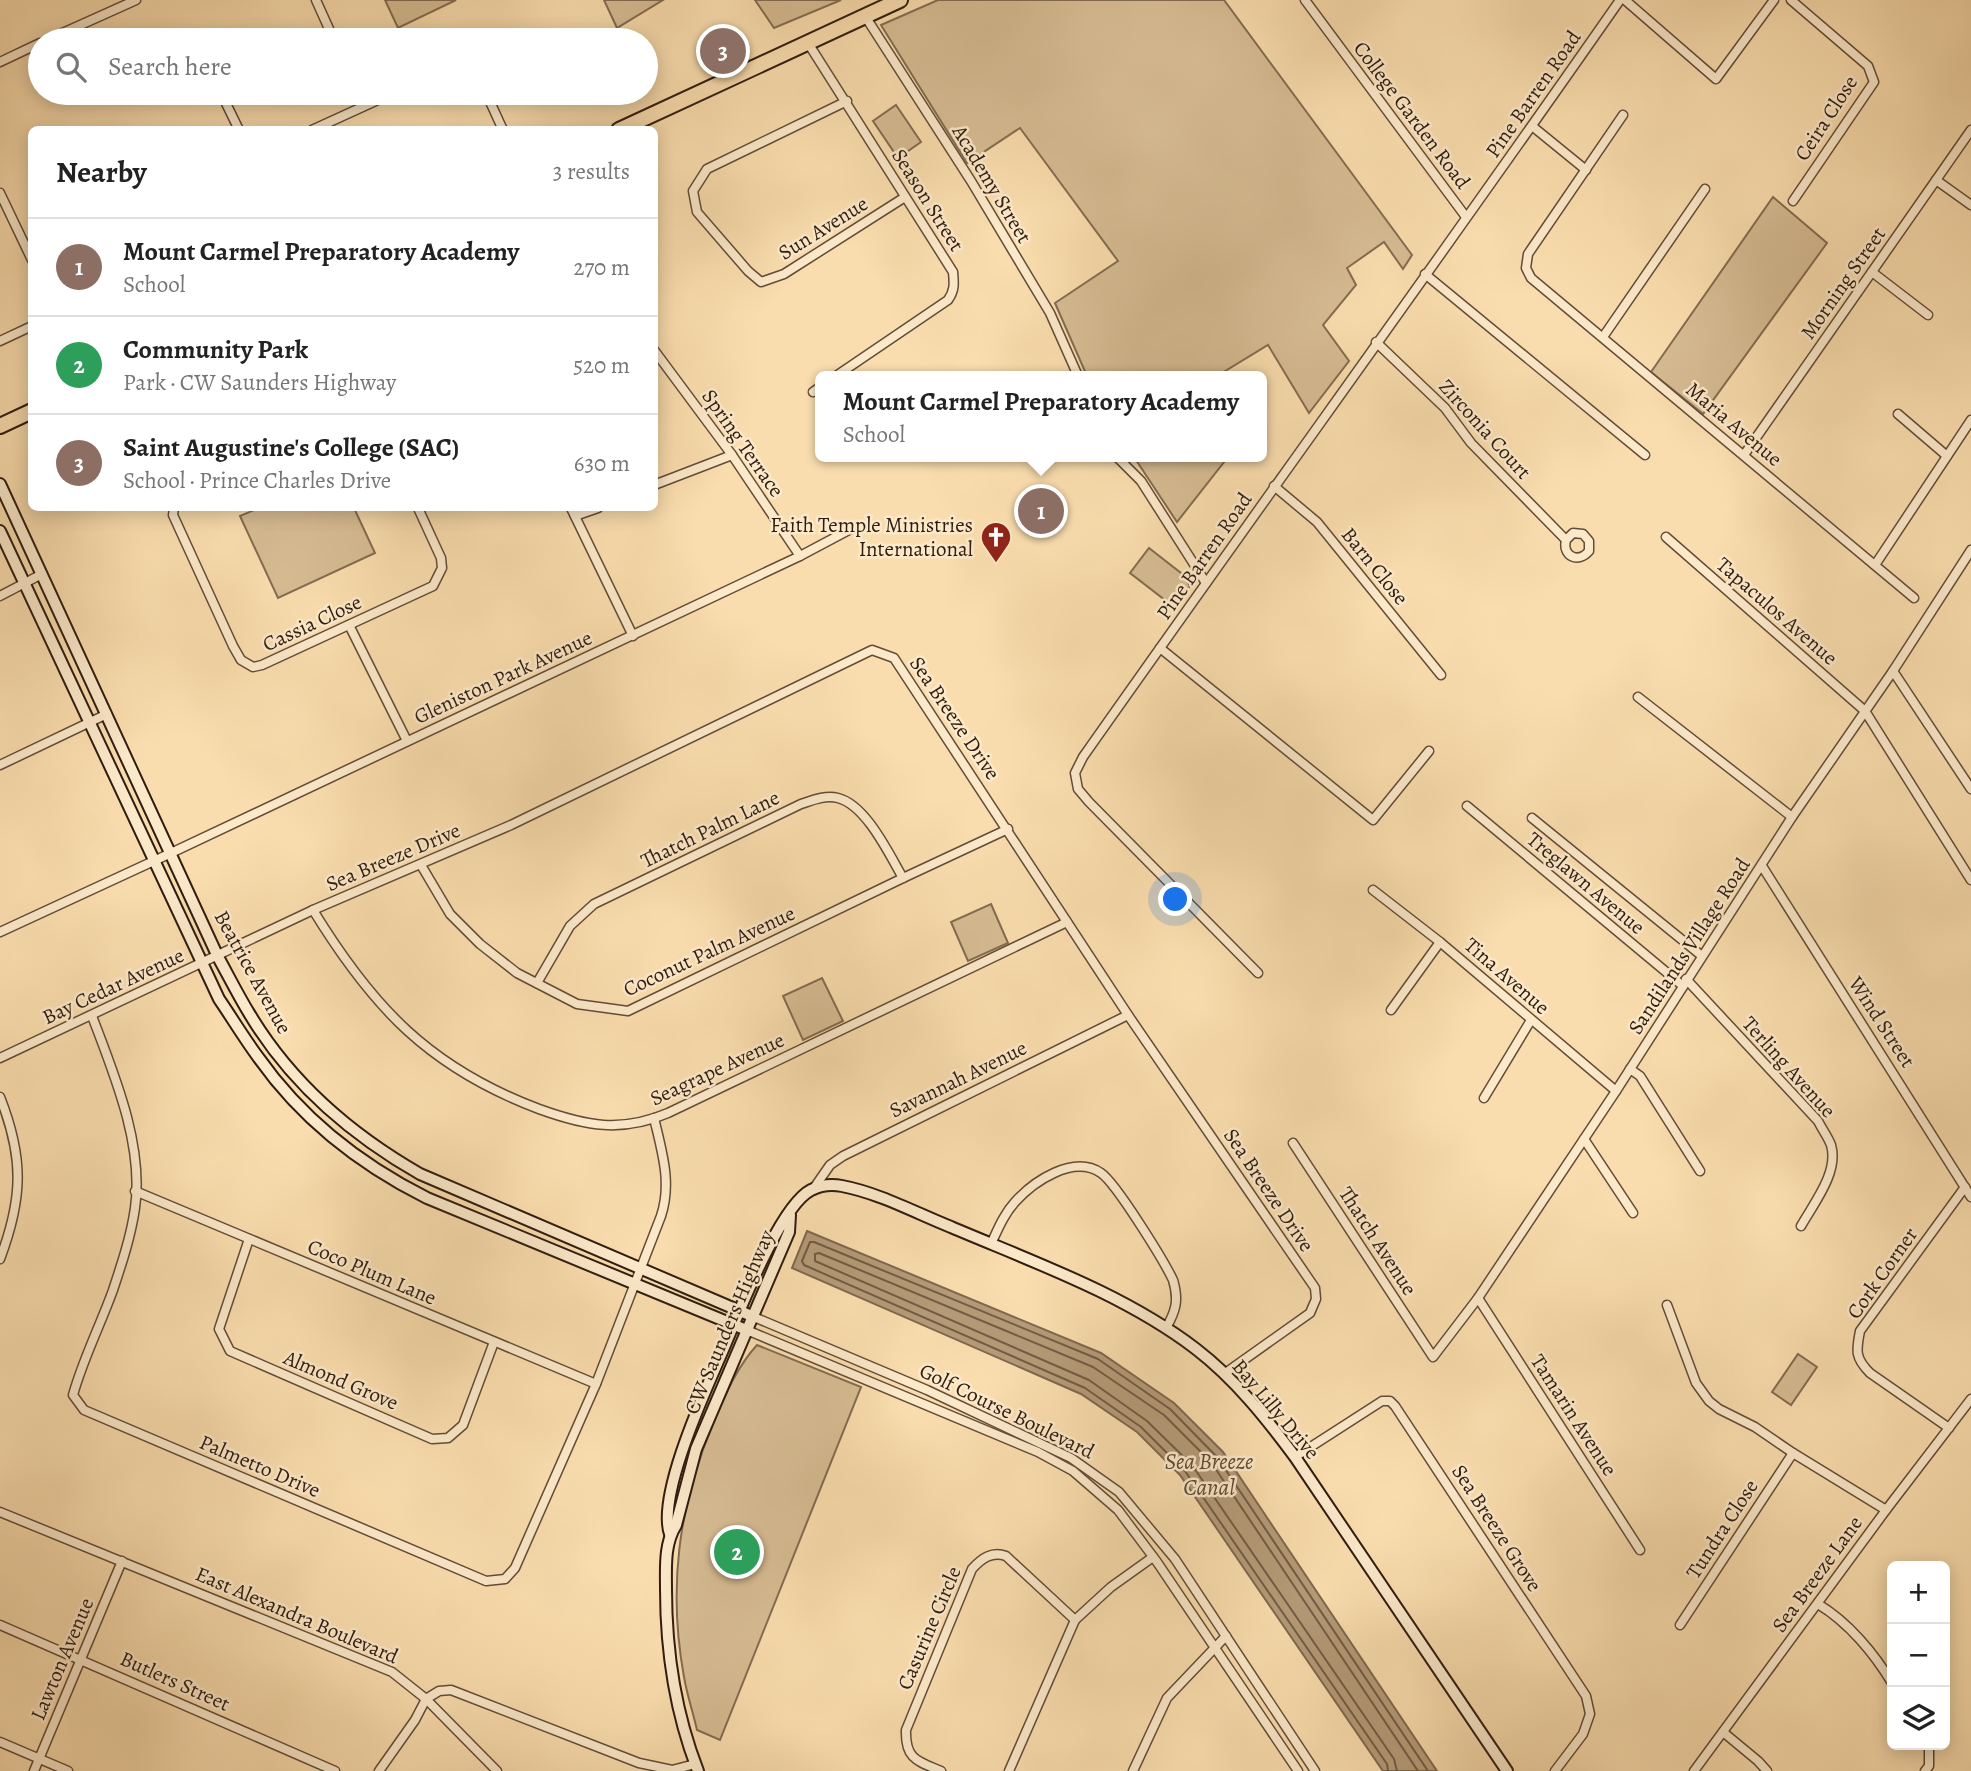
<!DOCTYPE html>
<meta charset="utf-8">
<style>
body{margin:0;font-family:Alegreya,serif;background:#f6f6f6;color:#222}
.controls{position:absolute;right:21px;bottom:21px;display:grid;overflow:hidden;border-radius:10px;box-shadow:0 4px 18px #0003}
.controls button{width:63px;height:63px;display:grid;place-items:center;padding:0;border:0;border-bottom:2px solid #e0e0e0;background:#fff;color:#222;font:35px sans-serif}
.you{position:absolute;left:1176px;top:900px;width:24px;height:24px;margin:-18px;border:5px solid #fff;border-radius:50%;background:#1a73e8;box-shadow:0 0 0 10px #1a73e833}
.badge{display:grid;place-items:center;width:46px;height:46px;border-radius:50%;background:#8f2418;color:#fff;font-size:23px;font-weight:700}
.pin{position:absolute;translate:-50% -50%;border:4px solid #fff;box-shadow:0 2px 7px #0006}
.popup{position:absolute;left:815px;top:371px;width:452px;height:91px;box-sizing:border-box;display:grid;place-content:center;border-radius:10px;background:#fff;filter:drop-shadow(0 2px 5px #0005);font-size:23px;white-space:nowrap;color:#767676}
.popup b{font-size:26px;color:#222}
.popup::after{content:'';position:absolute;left:50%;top:100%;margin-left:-14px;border:14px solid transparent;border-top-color:#fff}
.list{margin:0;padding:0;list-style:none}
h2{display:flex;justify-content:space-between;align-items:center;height:91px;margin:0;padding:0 28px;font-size:30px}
h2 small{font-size:23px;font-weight:400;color:#767676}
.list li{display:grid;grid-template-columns:46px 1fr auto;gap:21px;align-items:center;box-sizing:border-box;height:98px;padding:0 28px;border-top:2px solid #e0e0e0}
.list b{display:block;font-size:26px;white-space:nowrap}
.list p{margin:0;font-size:23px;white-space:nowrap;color:#767676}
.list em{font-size:23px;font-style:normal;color:#767676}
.icon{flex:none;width:38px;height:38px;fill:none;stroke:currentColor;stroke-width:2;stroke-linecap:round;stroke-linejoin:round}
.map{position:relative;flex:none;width:1971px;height:1771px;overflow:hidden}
.search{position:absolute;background:#fff;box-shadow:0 4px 18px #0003;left:28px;top:28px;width:630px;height:77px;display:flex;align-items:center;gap:18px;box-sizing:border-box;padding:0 24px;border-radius:38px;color:#767676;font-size:26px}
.panel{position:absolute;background:#fff;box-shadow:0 4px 18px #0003;left:28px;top:126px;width:630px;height:385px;border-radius:10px}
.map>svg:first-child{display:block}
</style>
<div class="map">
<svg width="1971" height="1771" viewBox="0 0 1971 1771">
<rect width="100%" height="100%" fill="#faddae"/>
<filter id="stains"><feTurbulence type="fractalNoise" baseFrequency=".00286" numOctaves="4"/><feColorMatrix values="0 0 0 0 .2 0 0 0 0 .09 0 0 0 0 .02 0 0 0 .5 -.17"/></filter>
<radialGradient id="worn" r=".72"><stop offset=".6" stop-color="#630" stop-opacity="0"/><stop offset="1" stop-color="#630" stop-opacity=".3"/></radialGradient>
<g fill="#d7bc93" stroke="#836c51" stroke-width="2">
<polygon points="385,0 456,0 398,28"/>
<polygon points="604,0 663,0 617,28"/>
<polygon points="755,0 841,0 774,28"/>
<polygon points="938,0 1224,0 1412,255 1403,269 1384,242 1347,268 1356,285 1323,325 1349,361 1309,413 1268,345 1217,376 1087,376 1055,303 1118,261 1020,128 967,163 881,25"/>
<polygon points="896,105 921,142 898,158 873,121"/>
<polygon points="1773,197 1827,243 1703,414 1651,372"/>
<polygon points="1134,457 1228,457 1177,522"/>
<polygon points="259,508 354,508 375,553 278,598 240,516"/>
<polygon points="1149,548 1181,573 1190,586 1174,607 1130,573"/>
<polygon points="991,904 1008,943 968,961 951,922"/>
<polygon points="822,978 843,1021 803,1040 783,996"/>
<path d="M 757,1345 L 861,1387 L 720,1740 L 697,1730 C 693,1712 687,1695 684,1677 C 668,1589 678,1507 713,1424 C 725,1396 736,1368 757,1345 Z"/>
<polygon points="1798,1354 1817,1367 1791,1405 1772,1392"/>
</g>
<polygon fill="#b59b78" stroke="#7f684e" stroke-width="2" points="807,1231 1101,1353 1174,1403 1223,1452 1437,1771 1383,1771 1180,1475 1137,1432 1081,1394 792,1268"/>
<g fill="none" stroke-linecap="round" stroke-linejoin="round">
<g stroke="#725c44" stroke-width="2">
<polyline points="1388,1771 1387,1764 1185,1471 1141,1427 1085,1388 804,1265 802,1261 810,1242 814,1242 1098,1359 1170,1409 1217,1457 1428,1771"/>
<polyline points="1397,1771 1394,1759 1192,1465 1147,1421 1089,1380 815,1261 815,1254 819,1253 1093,1367 1164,1415 1211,1462 1418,1771"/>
</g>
<g stroke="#624c37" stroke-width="11">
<g id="minor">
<polyline points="316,0 334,40"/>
<polyline points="1305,0 1466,217"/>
<polyline points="1625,0 1716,79 1774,0"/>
<polyline points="1791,0 1868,66 1874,82 1793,201"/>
<polyline points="865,16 971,181 1050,313 1078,376"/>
<polyline points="47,40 136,0"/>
<path d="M 808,43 L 953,272 C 954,283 955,290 948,300 L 836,376"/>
<polyline points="0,62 40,43"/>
<polyline points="221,93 239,130"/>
<polyline points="359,93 365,105"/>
<polyline points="486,93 503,130"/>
<polyline points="847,101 707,169 693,191 697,212 748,271 761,282 784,274 905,197"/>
<polyline points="1623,115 1528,254 1526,268 1531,278 1914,598"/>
<polyline points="1532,126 1586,170"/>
<polyline points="312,130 393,93"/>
<polyline points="1936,180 1971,205"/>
<polyline points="0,193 32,260"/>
<polyline points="1872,272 1928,315"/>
<polyline points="1425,274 1645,455"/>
<polyline points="1603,337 1705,189"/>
<polyline points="0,341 32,326"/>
<path d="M 1376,342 L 1445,408 L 1471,443 L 1566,540 C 1562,556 1578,564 1589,551 L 1589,541 L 1583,534 L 1573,533 L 1566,540"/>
<polyline points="654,350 732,455 800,556"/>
<polyline points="813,392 820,387"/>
<polyline points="1898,414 1947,456"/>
<polyline points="1744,455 1971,130"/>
<polyline points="1117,457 1141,481 1206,583"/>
<polyline points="654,485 732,455"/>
<polyline points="1274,486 1317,522 1441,675"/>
<polyline points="174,508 173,515 233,646 241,660 253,667 262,665 433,586 442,568 441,558 418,508"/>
<polyline points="571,508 633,636"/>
<polyline points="575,516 598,508"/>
<polyline points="1666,537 1865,711 1971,880"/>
<polyline points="1875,565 1971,420"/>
<polyline points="0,596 42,574"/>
<polyline points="349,625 407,741"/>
<polyline points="1160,648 1373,820 1429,751"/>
<polyline points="1893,671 1971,789"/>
<polyline points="1638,697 1792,817"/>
<polyline points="0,765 107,714"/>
<polyline points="1467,806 1683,986"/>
<polyline points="1532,818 1702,956"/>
<polyline points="421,865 450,914 480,944 517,973 577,1004 628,1011 903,878 1008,829"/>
<polyline points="1762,866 1971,1197"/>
<polyline points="1373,890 1440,942 1616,1091"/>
<path d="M 313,910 C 373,1008 430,1068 539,1109 C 586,1126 621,1133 668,1113 L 1067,922"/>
<polyline points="0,932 171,853 800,556 849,530"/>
<path d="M 1258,973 L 1089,802 L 1078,789 L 1075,773 L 1083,757 C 1261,504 1443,254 1620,0"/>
<path d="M 1686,979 L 1818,1121 C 1822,1129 1828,1137 1831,1145 C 1839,1172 1814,1203 1801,1226"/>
<path d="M 537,983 L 570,926 L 594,904 L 801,804 C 813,800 825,795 838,798 C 866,805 889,854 903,878"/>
<polyline points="1391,1010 1440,942"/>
<path d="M 92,1016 C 114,1074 144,1145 135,1208 C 131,1236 122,1263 113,1290 C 100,1326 83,1359 73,1395 L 84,1410 L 486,1581 L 505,1579 L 515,1568 L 596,1384 L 661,1216 C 672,1183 662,1152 654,1118"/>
<polyline points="0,1058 313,910 511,825 872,650 894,658 1128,1015 1315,1288 1316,1299 1310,1313 1224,1374"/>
<polyline points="1630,1069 1640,1076 1700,1171"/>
<path d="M 0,1097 C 24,1158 23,1198 0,1259"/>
<polyline points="1484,1098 1531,1020"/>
<polyline points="1584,1139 1633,1213"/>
<polyline points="1293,1143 1433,1357 1478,1298 1616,1091 1792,817 1893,671 1971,550"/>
<polyline points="814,1188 830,1165 843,1156 1128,1015"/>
<polyline points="135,1191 596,1384"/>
<polyline points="249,1239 219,1329 230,1351 432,1439 448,1438 463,1425 494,1342"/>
<path d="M 991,1244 C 998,1229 1004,1214 1015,1202 C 1033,1182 1073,1154 1101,1173 C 1116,1183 1164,1261 1173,1280 C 1179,1300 1176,1311 1166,1328"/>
<polyline points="1478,1298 1640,1550"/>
<polyline points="1667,1305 1696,1383 1709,1401 1719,1409 1755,1427 1793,1453 1886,1510"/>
<polyline points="754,1317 927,1390 1071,1458 1119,1492 1175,1559 1315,1771"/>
<polyline points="749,1331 1038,1452 1073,1471 1118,1510 1157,1562 1298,1771"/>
<path d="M 1949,1428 L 1870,1373 C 1855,1358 1856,1351 1860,1331 L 1965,1187"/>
<polyline points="1295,1457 1382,1401 1390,1401 1395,1406 1586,1696 1590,1714 1583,1734 1555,1771"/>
<polyline points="0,1512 392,1672 426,1699 439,1691 451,1690 639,1763 672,1770 695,1764"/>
<path d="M 1818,1604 C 1848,1622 1874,1653 1892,1683"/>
<polyline points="0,1625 335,1771"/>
<polyline points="1680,1625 1793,1453"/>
<polyline points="1723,1732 1758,1761 1767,1771"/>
<polyline points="0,1742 68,1771"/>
<polyline points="34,1771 122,1561"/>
<polyline points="379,1771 415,1720 426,1699 497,1771"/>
<path d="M 941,1771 C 917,1761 905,1759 906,1730 L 972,1569 C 982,1558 992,1551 1006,1556 L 1075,1620"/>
<polyline points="1009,1771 1075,1620 1111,1587 1153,1557"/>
<polyline points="1133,1771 1167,1698 1226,1636"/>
<polyline points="1694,1771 1886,1510 1971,1399"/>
<polyline points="1925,1771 1929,1766 1929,1745"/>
</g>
</g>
<g stroke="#2f1c0f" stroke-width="14">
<g id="secondary">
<path d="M 0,484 L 218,957 C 228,975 238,995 249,1013 C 290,1082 350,1134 420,1174 L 754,1317"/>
<path d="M 0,531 L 219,999 C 232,1018 244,1038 258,1057 C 301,1118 361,1165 427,1198 L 749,1331"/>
<path d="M 670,1534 C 657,1497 703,1396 719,1359 C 736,1321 778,1207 811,1190 C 821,1185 832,1184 842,1186 C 879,1193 916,1213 951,1227 C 1033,1262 1124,1294 1196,1349 C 1235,1379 1266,1418 1295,1457 L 1507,1771"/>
<path d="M 698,1771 C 675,1712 666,1652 666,1589 C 666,1568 664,1544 676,1525 L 696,1449 L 789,1232 L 790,1215"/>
</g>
</g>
<g stroke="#2f1c0f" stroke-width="18">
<g id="trunk">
<polyline points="619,130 900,0"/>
<polyline points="0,426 32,411"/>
</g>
</g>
<use href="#minor" stroke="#fce9ca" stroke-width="8"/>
<use href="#secondary" stroke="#fce9ca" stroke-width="10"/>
<use href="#trunk" stroke="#faddae" stroke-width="14"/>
</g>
<defs>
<g id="church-pin" transform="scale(1.575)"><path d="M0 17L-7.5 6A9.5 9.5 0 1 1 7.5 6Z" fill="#8f2418" stroke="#fce9ca"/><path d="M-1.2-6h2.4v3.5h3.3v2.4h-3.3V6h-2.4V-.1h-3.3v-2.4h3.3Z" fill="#fff"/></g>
</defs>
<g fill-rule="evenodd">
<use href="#church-pin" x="996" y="537"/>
</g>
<g text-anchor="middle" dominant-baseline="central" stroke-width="5" stroke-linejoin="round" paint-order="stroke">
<g font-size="21" fill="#2f1c0f" stroke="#fce9ca">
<text transform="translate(1533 94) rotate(-55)">Pine Barren Road</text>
<text transform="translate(1412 115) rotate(53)">College Garden Road</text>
<text transform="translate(1826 118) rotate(-57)">Ceira Close</text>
<text transform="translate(992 184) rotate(59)">Academy Street</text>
<text transform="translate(928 200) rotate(58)">Season Street</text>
<text transform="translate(823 228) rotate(-32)">Sun Avenue</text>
<text transform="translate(1843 283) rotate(-55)">Morning Street</text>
<text transform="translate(1734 424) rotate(40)">Maria Avenue</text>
<text transform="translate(1485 429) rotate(48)">Zirconia Court</text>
<text transform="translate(743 443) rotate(55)">Spring Terrace</text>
<text transform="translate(1204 556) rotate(-55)">Pine Barren Road</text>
<text transform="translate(1375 566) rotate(51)">Barn Close</text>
<text transform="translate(1777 611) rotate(41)">Tapaculos Avenue</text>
<text transform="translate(312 623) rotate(-25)">Cassia Close</text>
<text transform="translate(503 677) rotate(-25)">Gleniston Park Avenue</text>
<text transform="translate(955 718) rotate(56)">Sea Breeze Drive</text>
<text transform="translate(710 829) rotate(-26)">Thatch Palm Lane</text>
<text transform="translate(393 857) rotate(-23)">Sea Breeze Drive</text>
<text transform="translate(1586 883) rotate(40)">Treglawn Avenue</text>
<text transform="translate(1689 946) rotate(-57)">Sandilands Village Road</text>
<text transform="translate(709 951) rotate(-25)">Coconut Palm Avenue</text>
<text transform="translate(253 972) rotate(61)">Beatrice Avenue</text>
<text transform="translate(1507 976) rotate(41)">Tina Avenue</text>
<text transform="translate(113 986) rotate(-25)">Bay Cedar Avenue</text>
<text transform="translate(1882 1022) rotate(57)">Wind Street</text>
<text transform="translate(1789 1067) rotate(48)">Terling Avenue</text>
<text transform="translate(717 1069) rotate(-25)">Seagrape Avenue</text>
<text transform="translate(958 1079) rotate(-26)">Savannah Avenue</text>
<text transform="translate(1269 1190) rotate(56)">Sea Breeze Drive</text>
<text transform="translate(1378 1241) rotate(57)">Thatch Avenue</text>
<text transform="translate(372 1272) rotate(23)">Coco Plum Lane</text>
<text transform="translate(1882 1273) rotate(-55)">Cork Corner</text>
<text transform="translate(729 1322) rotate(-67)">CW Saunders Highway</text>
<text transform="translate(341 1380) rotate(23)">Almond Grove</text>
<text transform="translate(1276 1409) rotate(50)">Bay Lilly Drive</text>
<text transform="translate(1007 1411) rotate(26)">Golf Course Boulevard</text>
<text transform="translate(1574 1415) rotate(57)">Tamarin Avenue</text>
<text transform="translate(260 1466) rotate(23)">Palmetto Drive</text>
<text transform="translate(1497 1528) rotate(57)">Sea Breeze Grove</text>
<text transform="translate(1722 1529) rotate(-57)">Tundra Close</text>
<text transform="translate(1817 1574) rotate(-54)">Sea Breeze Lane</text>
<text transform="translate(297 1615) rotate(23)">East Alexandra Boulevard</text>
<text transform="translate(929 1628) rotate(-67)">Casurine Circle</text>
<text transform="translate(62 1659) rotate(-67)">Lawton Avenue</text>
<text transform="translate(175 1681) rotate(24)">Butlers Street</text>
</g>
<g font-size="21" fill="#2f1c0f" stroke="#fce9ca" text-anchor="end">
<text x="973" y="525">Faith Temple Ministries<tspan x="973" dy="24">International</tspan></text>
</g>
<g font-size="23" font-style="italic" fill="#5e4834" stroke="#fce9ca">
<text x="1209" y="1461">Sea Breeze<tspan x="1209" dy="26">Canal</tspan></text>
</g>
</g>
<rect width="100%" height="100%" filter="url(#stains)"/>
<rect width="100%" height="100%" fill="url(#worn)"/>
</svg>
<div class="controls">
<button>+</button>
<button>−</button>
<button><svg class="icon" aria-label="layers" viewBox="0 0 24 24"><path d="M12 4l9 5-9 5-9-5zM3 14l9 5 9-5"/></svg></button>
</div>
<div class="you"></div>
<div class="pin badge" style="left:1041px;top:511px;background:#8d6e63">1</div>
<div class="popup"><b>Mount Carmel Preparatory Academy</b>School</div>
<div class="pin badge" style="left:737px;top:1552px;background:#2e9e5b">2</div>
<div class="pin badge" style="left:723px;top:51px;background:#8d6e63">3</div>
<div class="search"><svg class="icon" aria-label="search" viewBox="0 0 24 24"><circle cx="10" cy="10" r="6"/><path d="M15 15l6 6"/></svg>Search here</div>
<section class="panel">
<h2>Nearby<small>3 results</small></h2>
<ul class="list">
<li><span class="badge" style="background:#8d6e63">1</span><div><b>Mount Carmel Preparatory Academy</b><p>School</p></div><em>270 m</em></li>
<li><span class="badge" style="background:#2e9e5b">2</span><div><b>Community Park</b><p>Park · CW Saunders Highway</p></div><em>520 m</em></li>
<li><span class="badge" style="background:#8d6e63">3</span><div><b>Saint Augustine's College (SAC)</b><p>School · Prince Charles Drive</p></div><em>630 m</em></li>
</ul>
</section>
</div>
